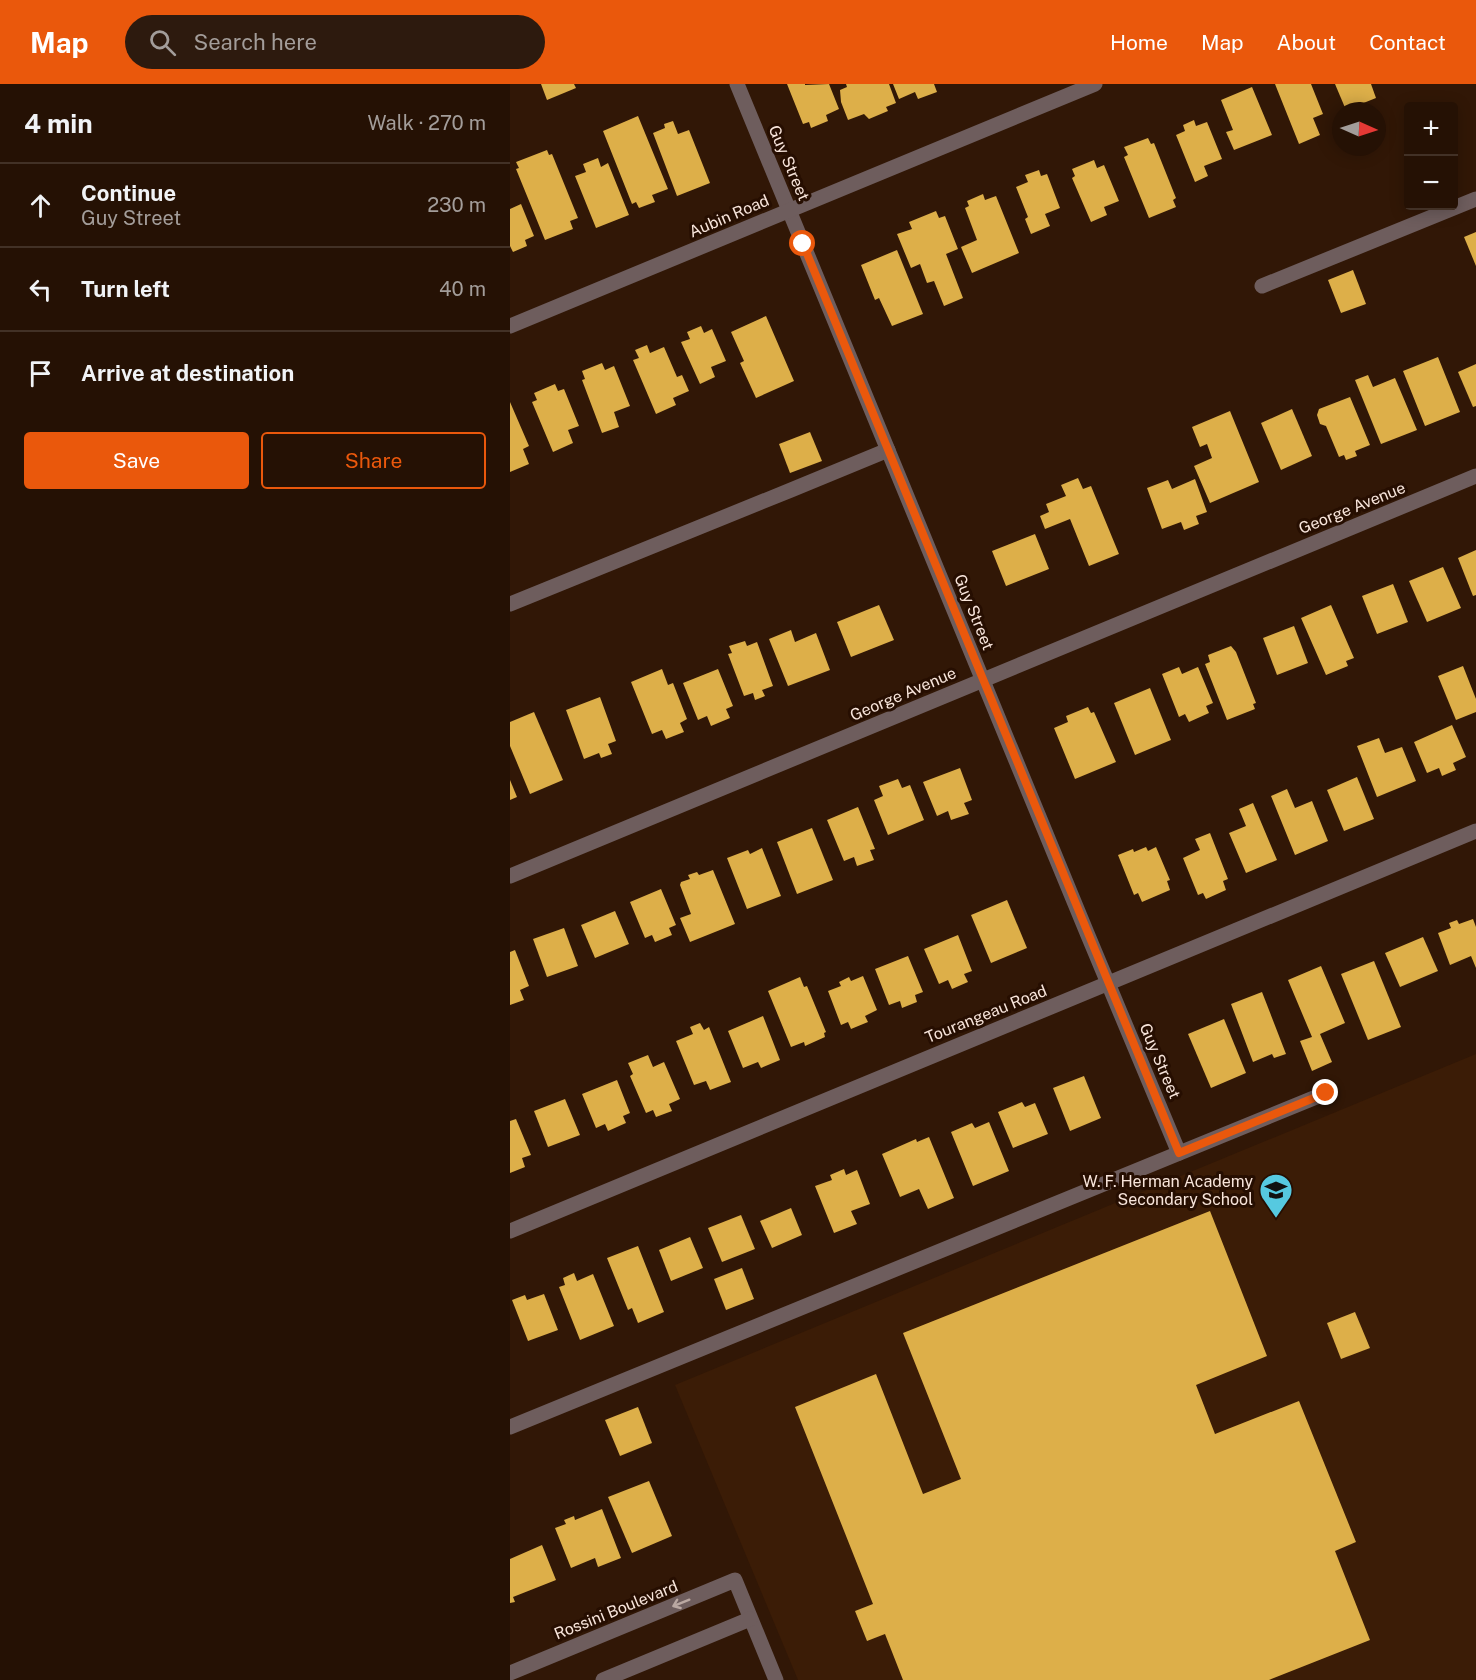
<!DOCTYPE html>
<meta charset="utf-8">
<style>
body{margin:0;font-family:"Public Sans",sans-serif;background:#2d1a0e;color:#f1f3f6}
.controls{position:absolute;right:18px;top:18px;display:grid;overflow:hidden;border-radius:6px;box-shadow:0 3px 15px #0003}
.controls button{width:54px;height:54px;display:grid;place-items:center;padding:0;border:0;border-bottom:2px solid #423126;background:#251104;color:#f1f3f6;font:30px sans-serif}
.compass{position:absolute;left:822px;top:18px;width:54px;height:54px;border-radius:50%;background:#251104;box-shadow:0 3px 15px #0003;rotate:93deg}
.stop{position:absolute;width:18px;height:18px;margin:-14px;border:4px solid #ea580c;border-radius:50%;background:#fff}
.stop.end{background:#ea580c;border-color:#fff;box-shadow:0 2px 6px #0008}
.list{margin:0;padding:0;list-style:none}
h2{display:flex;justify-content:space-between;align-items:center;height:78px;margin:0;padding:0 24px;font-size:26px}
h2 small{font-size:20px;font-weight:400;color:#a39d9a}
.list li{display:grid;grid-template-columns:39px 1fr auto;gap:18px;align-items:center;box-sizing:border-box;height:84px;padding:0 24px;border-top:2px solid #423126}
.list b{display:block;font-size:22px;white-space:nowrap}
.list p{margin:0;font-size:20px;white-space:nowrap;color:#a39d9a}
.list em{font-size:20px;font-style:normal;color:#a39d9a}
.actions{display:flex;gap:12px;padding:18px 24px}
.actions a{flex:1;padding:14px 0;border:2px solid #ea580c;border-radius:6px;text-align:center;font-size:21px;color:#ea580c}
.actions .main{background:#ea580c;color:#fff}
.icon{flex:none;width:33px;height:33px;fill:none;stroke:currentColor;stroke-width:2;stroke-linecap:round;stroke-linejoin:round}
.map{position:relative;flex:none;width:966px;height:1596px;overflow:hidden}
header{display:flex;align-items:center;gap:36px;box-sizing:border-box;height:84px;padding:0 30px;background:#ea580c;color:#fff}
header strong{font-size:28px}
nav{display:flex;gap:33px;margin-inline-start:auto;font-size:21px}
.search{width:420px;height:54px;background:#2d1a0e;display:flex;align-items:center;gap:15px;box-sizing:border-box;padding:0 21px;border-radius:33px;color:#a39d9a;font-size:22px}
main{display:flex}
aside{flex:1;background:#251104}
.map>svg:first-child{display:block}
</style>
<header>
<strong>Map</strong>
<div class="search"><svg class="icon" aria-label="search" viewBox="0 0 24 24"><circle cx="10" cy="10" r="6"/><path d="M15 15l6 6"/></svg>Search here</div>
<nav><a>Home</a><a>Map</a><a>About</a><a>Contact</a></nav>
</header>
<main>
<aside>
<h2>4 min<small>Walk · 270 m</small></h2>
<ul class="list">
<li><svg class="icon" aria-label="ahead" viewBox="0 0 24 24"><path d="M12 20V5M6 11l6-6 6 6"/></svg><div><b>Continue</b><p>Guy Street</p></div><em>230 m</em></li>
<li><svg class="icon" aria-label="left" viewBox="0 0 24 24"><path d="M17 20v-9H6M10 6l-5 5 5 5"/></svg><div><b>Turn left</b></div><em>40 m</em></li>
<li><svg class="icon" aria-label="arrive" viewBox="0 0 24 24"><path d="M6 21V4h12l-3 4 3 4H6"/></svg><div><b>Arrive at destination</b></div></li>
</ul>
<div class="actions"><a class="main">Save</a><a>Share</a></div>
</aside>
<div class="map">
<svg width="966" height="1596" viewBox="0 0 966 1596">
<rect width="100%" height="100%" fill="#311706"/>
<polygon fill="#3b1c06" points="966,970 966,1596 288,1596 165,1301"/>
<g fill="#ddaf49">
<polygon points="31,0 64,0 66,4 37,16"/>
<polygon points="277,0 295,0 295,1 319,0 329,25 316,31 318,37 301,44 299,38 293,40"/>
<polygon points="336,0 379,0 386,19 376,23 378,27 359,35 354,30 338,36 331,18 330,6 337,3"/>
<polygon points="383,0 424,0 427,8 408,15 405,8 389,15"/>
<polygon points="765,0 801,0 813,30 803,34 810,51 789,60"/>
<polygon points="825,0 861,0 866,14 836,26"/>
<polygon points="742,3 762,51 724,66 716,48 723,46 711,16"/>
<polygon points="128,32 158,105 142,111 145,118 129,124 126,118 122,120 93,47"/>
<polygon points="684,36 686,42 697,38 712,75 694,82 698,92 685,98 666,51 675,47 673,41"/>
<polygon points="163,37 168,50 179,46 200,99 167,112 143,49 155,44 154,40"/>
<polygon points="638,54 641,60 644,59 666,114 663,116 666,123 639,134 614,73 618,71 614,63"/>
<polygon points="37,66 39,71 42,70 68,134 60,137 63,145 35,156 6,85 9,84 6,78"/>
<polygon points="88,74 91,83 98,79 119,131 86,144 65,92 76,88 73,80"/>
<polygon points="584,76 587,84 594,81 609,117 594,123 597,131 581,138 562,94 565,92 562,85"/>
<polygon points="529,86 531,92 537,90 550,124 535,130 540,142 521,150 515,135 518,133 506,103 518,98 515,91"/>
<polygon points="473,110 475,116 486,112 509,169 462,189 451,163 467,156 455,124 459,122 457,117"/>
<polygon points="11,120 24,152 15,156 17,162 3,168 0,162 0,125"/>
<polygon points="426,127 429,134 435,132 448,165 436,170 453,214 434,222 424,197 417,199 410,180 401,184 387,150 402,145 399,138"/>
<polygon points="966,148 966,182 954,153"/>
<polygon points="387,166 413,230 382,242 369,214 365,216 351,181"/>
<polygon points="843,186 856,220 831,229 818,196"/>
<polygon points="256,232 284,297 246,314 230,279 234,277 221,248"/>
<polygon points="191,242 194,249 202,245 216,277 201,283 205,293 190,300 171,258 180,255 177,248"/>
<polygon points="137,261 140,269 154,263 167,293 172,291 179,307 163,314 166,321 146,330 123,276 129,274 125,266"/>
<polygon points="928,273 950,328 915,342 893,287"/>
<polygon points="92,279 95,286 104,282 120,322 104,328 109,343 92,349 72,296 75,295 72,287"/>
<polygon points="966,280 966,322 963,323 948,288"/>
<polygon points="858,291 863,303 885,294 907,346 871,360 845,296"/>
<polygon points="45,300 48,307 54,305 69,342 58,346 63,359 43,368 22,318 27,316 24,309"/>
<polygon points="840,313 860,361 845,367 847,372 836,376 834,371 829,373 816,342 810,340 807,331 809,325"/>
<polygon points="0,318 19,362 13,365 19,380 0,388"/>
<polygon points="782,325 802,372 771,386 751,339"/>
<polygon points="720,327 749,398 700,419 684,382 702,374 697,360 690,363 682,343"/>
<polygon points="300,348 312,377 280,389 269,360"/>
<polygon points="568,394 573,405 581,402 609,470 579,482 560,435 535,445 530,432 539,428 536,420 556,412 551,401"/>
<polygon points="685,395 697,428 686,432 689,440 674,446 671,438 652,445 637,404 658,396 662,405"/>
<polygon points="525,450 539,485 496,502 482,467"/>
<polygon points="966,466 966,511 963,512 948,474"/>
<polygon points="933,483 951,524 917,538 899,497"/>
<polygon points="883,500 898,538 867,550 852,512"/>
<polygon points="369,521 384,556 341,573 327,538"/>
<polygon points="821,521 844,574 836,577 838,582 816,591 791,534"/>
<polygon points="784,542 798,579 767,591 753,554"/>
<polygon points="281,546 285,558 306,549 320,586 278,602 259,555"/>
<polygon points="235,557 237,562 247,558 263,602 252,606 255,612 245,616 243,609 234,612 218,570 222,569 219,562"/>
<polygon points="721,562 726,568 746,619 743,620 745,625 717,636 695,580 700,578 698,571"/>
<polygon points="953,582 966,615 966,628 946,636 928,592"/>
<polygon points="669,583 672,590 688,583 703,619 696,622 699,629 679,638 675,630 669,633 652,590"/>
<polygon points="152,585 158,601 163,599 177,635 170,639 174,648 156,655 152,646 142,650 121,598"/>
<polygon points="208,585 223,622 216,625 220,634 201,642 197,632 188,636 173,599"/>
<polygon points="640,604 661,656 625,671 604,619"/>
<polygon points="90,613 106,657 98,660 102,670 91,674 89,669 74,675 56,626"/>
<polygon points="578,623 581,629 584,628 606,678 565,695 544,644 558,638 556,632"/>
<polygon points="24,628 53,696 20,710 0,662 0,638"/>
<polygon points="942,641 956,673 943,679 946,686 932,692 929,684 917,689 904,658"/>
<polygon points="869,654 875,669 892,663 906,697 867,713 847,662"/>
<polygon points="450,684 462,716 454,719 459,730 441,736 438,727 427,732 413,698"/>
<polygon points="847,693 864,735 834,747 817,706"/>
<polygon points="388,695 392,704 400,701 414,736 378,751 364,716 373,712 369,702"/>
<polygon points="0,696 7,713 0,716"/>
<polygon points="777,705 785,724 802,717 818,757 785,771 761,712"/>
<polygon points="743,719 767,776 736,789 719,749 736,742 729,725"/>
<polygon points="348,723 365,765 360,766 364,776 347,782 344,773 334,777 317,736"/>
<polygon points="302,744 323,796 287,810 267,758"/>
<polygon points="700,749 718,795 713,797 716,806 696,815 693,809 688,811 673,774 690,766 685,755"/>
<polygon points="636,763 638,767 646,763 660,796 657,797 660,806 632,818 628,809 624,811 608,771 623,765 624,768"/>
<polygon points="252,764 271,812 237,825 217,774 238,766 240,770"/>
<polygon points="203,786 225,840 180,858 170,834 181,830 170,801 171,798 180,795 178,791 187,788 189,791"/>
<polygon points="151,805 166,841 159,844 162,851 145,858 142,851 135,854 120,818"/>
<polygon points="497,816 517,864 481,879 461,831"/>
<polygon points="105,827 119,860 85,874 71,841"/>
<polygon points="963,835 966,843 966,884 961,872 940,881 928,849 941,844 939,839 947,836 949,840"/>
<polygon points="54,844 68,882 37,893 23,855"/>
<polygon points="448,851 462,887 454,890 458,898 442,905 438,896 429,900 414,865"/>
<polygon points="913,853 928,887 890,903 875,869"/>
<polygon points="5,866 19,902 10,906 14,916 0,921 0,868"/>
<polygon points="398,872 413,908 405,911 407,918 392,924 390,917 379,921 365,885"/>
<polygon points="864,877 891,943 858,956 831,890"/>
<polygon points="811,882 835,939 810,950 822,978 802,987 790,957 802,953 778,896"/>
<polygon points="353,892 367,926 355,932 358,938 341,945 338,938 331,941 318,907 331,902 329,898 339,893 341,897"/>
<polygon points="290,893 294,903 297,902 316,948 314,949 315,953 295,962 294,958 281,963 258,907"/>
<polygon points="752,908 776,970 764,974 762,970 743,978 721,920"/>
<polygon points="253,932 270,976 251,984 248,978 233,984 218,947"/>
<polygon points="714,935 736,989 701,1004 678,950"/>
<polygon points="190,939 194,946 199,943 221,998 200,1006 196,997 184,1001 166,957 183,950 180,943"/>
<polygon points="138,971 143,983 154,978 170,1015 159,1020 162,1027 146,1033 143,1026 136,1029 120,992 123,990 118,979"/>
<polygon points="574,992 591,1034 560,1047 543,1004"/>
<polygon points="107,996 120,1029 113,1032 116,1039 98,1047 95,1040 86,1044 72,1010"/>
<polygon points="55,1015 70,1051 38,1063 24,1027"/>
<polygon points="512,1018 515,1023 525,1019 538,1050 503,1064 488,1028"/>
<polygon points="6,1035 21,1071 12,1074 15,1083 0,1089 0,1037"/>
<polygon points="479,1038 499,1087 463,1102 441,1048 462,1039 465,1044"/>
<polygon points="419,1053 444,1114 418,1125 409,1105 390,1113 372,1070 406,1055 407,1058"/>
<polygon points="334,1085 336,1091 347,1086 360,1120 341,1127 347,1140 324,1149 305,1102 322,1096 320,1091"/>
<polygon points="281,1124 292,1151 262,1164 250,1137"/>
<polygon points="700,1127 757,1272 686,1301 705,1350 789,1317 846,1458 825,1467 860,1556 759,1596 393,1596 375,1550 357,1557 345,1527 363,1520 285,1323 366,1290 413,1410 451,1395 393,1249"/>
<polygon points="231,1131 245,1165 212,1178 198,1144"/>
<polygon points="180,1153 193,1184 161,1197 149,1166"/>
<polygon points="128,1162 154,1228 128,1239 122,1224 118,1226 97,1174"/>
<polygon points="232,1184 244,1215 216,1226 204,1195"/>
<polygon points="64,1189 67,1197 83,1190 104,1242 70,1256 49,1203 55,1201 53,1194"/>
<polygon points="34,1210 48,1246 18,1257 2,1216 15,1211 17,1216"/>
<polygon points="845,1228 860,1264 831,1275 817,1239"/>
<polygon points="128,1323 142,1359 110,1372 95,1336"/>
<polygon points="139,1397 162,1452 122,1469 98,1413"/>
<polygon points="92,1425 111,1474 88,1483 85,1474 61,1484 45,1444 56,1440 54,1436 64,1432 65,1436"/>
<polygon points="32,1461 46,1496 3,1513 5,1518 0,1519 0,1475"/>
</g>
<g fill="none" stroke-linecap="round" stroke-linejoin="round">
<g stroke="#6e5d5d" stroke-width="15">
<polyline points="752,202 966,115"/>
<polyline points="0,520 281,406 378,366"/>
<polyline points="0,1343 816,1009"/>
</g>
<g stroke="#6e5d5d" stroke-width="15">
<polyline points="227,0 577,849 669,1069"/>
<polyline points="0,242 585,0"/>
<polyline points="0,792 966,392"/>
<polyline points="0,1147 966,747"/>
<polyline points="0,1589 225,1496 266,1596"/>
<polyline points="93,1596 240,1535"/>
</g>
</g>
<defs><path id="oneway-shaft" d="M-6 0H5M1.5-3L5.5 0L1.5 3" fill="none" stroke-width="1.6" stroke-linecap="round" stroke-linejoin="round" transform="scale(1.5)"/></defs>
<use stroke="#baa8a2" href="#oneway-shaft" transform="translate(171 1519) rotate(158)"/>
<g fill="none" stroke-linecap="round" stroke-linejoin="round">
<polyline stroke="#ea580c" stroke-width="8" points="293,160 669,1069 816,1009"/>
</g>
<defs>
<g id="school-pin" transform="scale(1.725)"><path d="M0 17L-7.5 6A9.5 9.5 0 1 1 7.5 6Z" fill="#56c9e0" stroke="#260e01"/><path d="M0-5L7-2L0 1L-7-2ZM-4 1L0 2.5L4 1V4Q0 6-4 4Z" fill="#111"/></g>
</defs>
<g fill-rule="evenodd">
<use href="#school-pin" x="766" y="1106"/>
</g>
<g text-anchor="middle" dominant-baseline="central" stroke-width="6" stroke-linejoin="round" paint-order="stroke">
<g font-size="16" fill="#f8e5db" stroke="#260e01">
<text transform="translate(279 79) rotate(67)">Guy Street</text>
<text transform="translate(219 132) rotate(-23)">Aubin Road</text>
<text transform="translate(842 424) rotate(-22)">George Avenue</text>
<text transform="translate(464 528) rotate(68)">Guy Street</text>
<text transform="translate(393 610) rotate(-23)">George Avenue</text>
<text transform="translate(476 930) rotate(-22)">Tourangeau Road</text>
<text transform="translate(650 977) rotate(67)">Guy Street</text>
<text transform="translate(106 1526) rotate(-22)">Rossini Boulevard</text>
</g>
<g font-size="16" fill="#f8e5db" stroke="#260e01" text-anchor="end">
<text x="743" y="1097">W. F. Herman Academy<tspan x="743" dy="18">Secondary School</tspan></text>
</g>
</g>
</svg>
<div class="controls">
<button>+</button>
<button>−</button>
</div>
<svg class="compass" viewBox="-18 -18 36 36"><path d="M0-13l5 13h-10z" fill="#e53935"/><path d="M0 13l5-13h-10z" fill="#a39d9a"/></svg>
<div class="stop" style="left:293px;top:160px"></div>
<div class="stop end" style="left:816px;top:1009px"></div>
</div>
</main>
